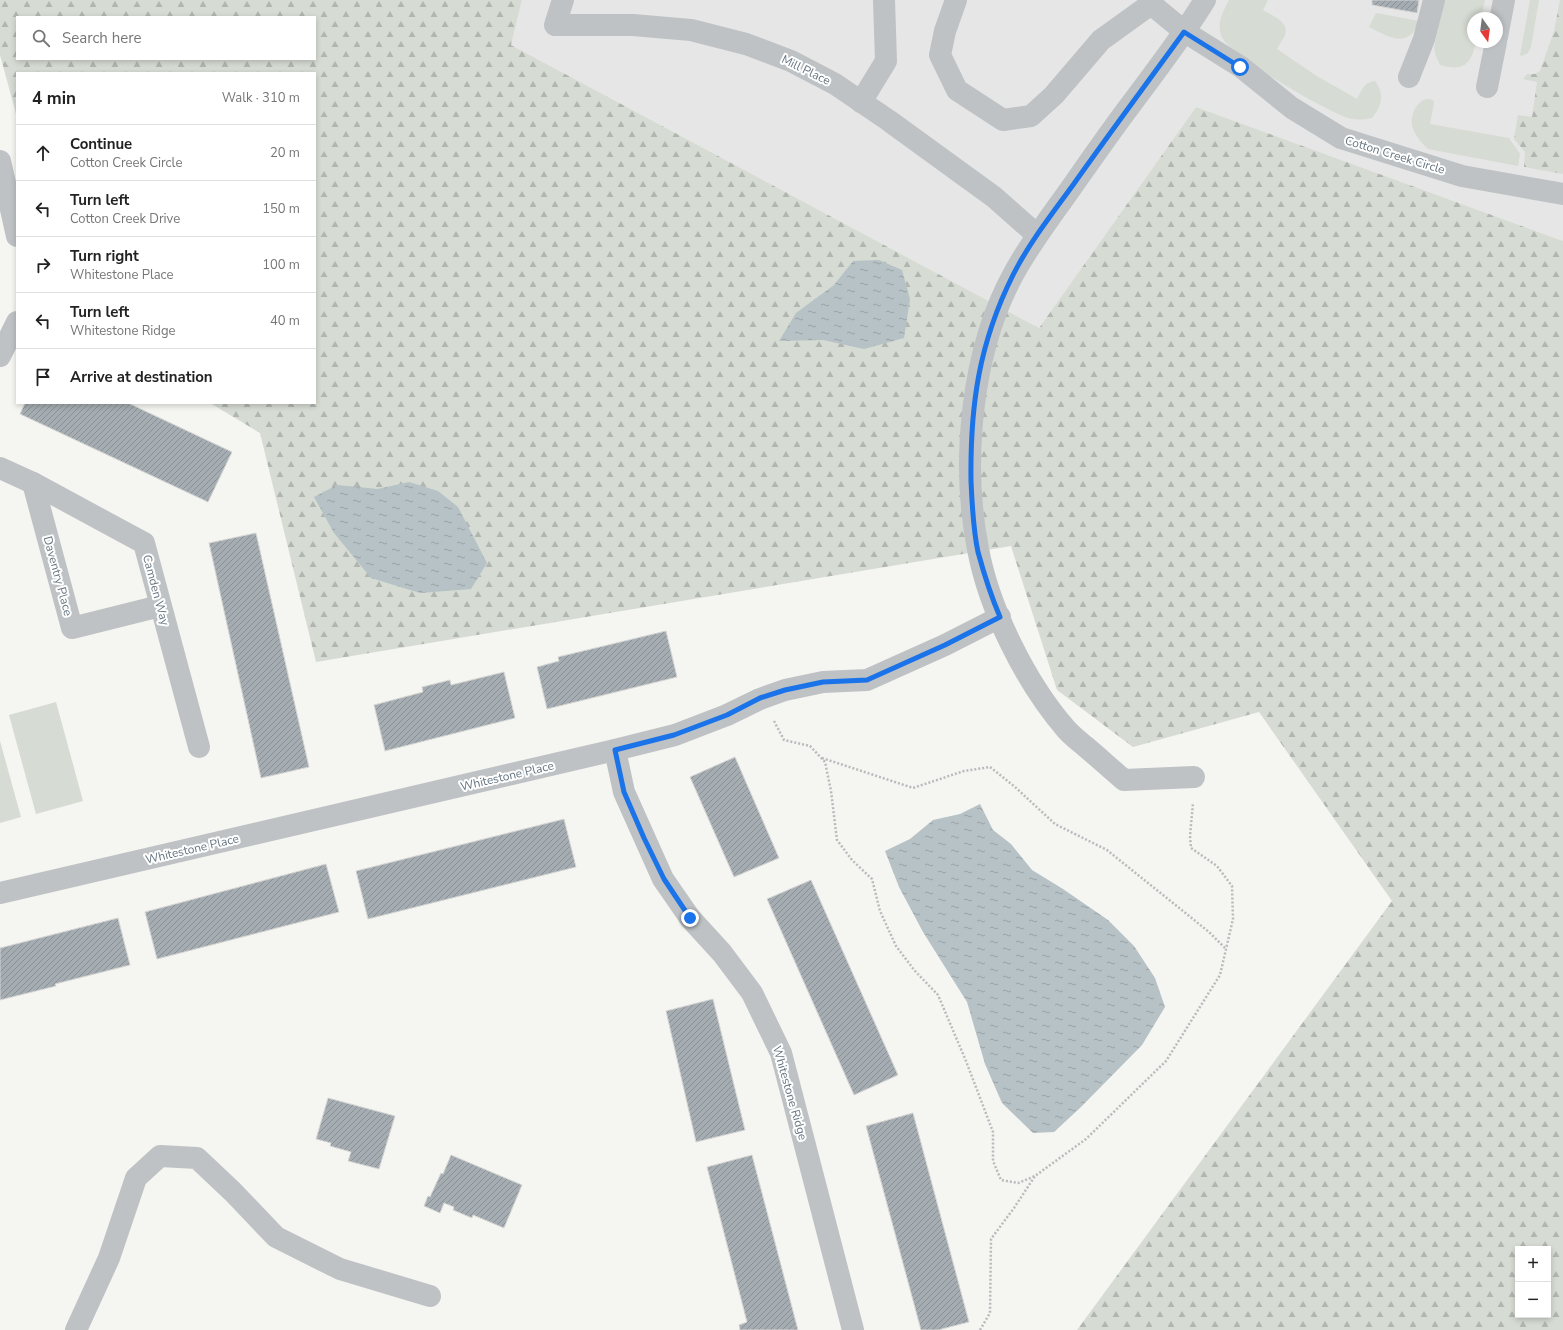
<!DOCTYPE html>
<meta charset="utf-8">
<style>
body{margin:0;font-family:"Nunito Sans",sans-serif;background:#f6f6f6;color:#222}
.controls{position:absolute;right:12px;bottom:12px;display:grid;overflow:hidden;border-radius:0px;box-shadow:0 2px 6px #0003}
.controls button{width:36px;height:36px;display:grid;place-items:center;padding:0;border:0;border-bottom:1px solid #e0e0e0;background:#fff;color:#222;font:20px sans-serif}
.compass{position:absolute;left:1467px;top:12px;width:36px;height:36px;border-radius:50%;background:#fff;box-shadow:0 2px 6px #0003;rotate:166deg}
.stop{position:absolute;width:12px;height:12px;margin:-9px;border:3px solid #1a73e8;border-radius:50%;background:#fff}
.stop.end{background:#1a73e8;border-color:#fff;box-shadow:0 1px 4px #0008}
.list{margin:0;padding:0;list-style:none}
h2{display:flex;justify-content:space-between;align-items:center;height:52px;margin:0;padding:0 16px;font-size:17px}
h2 small{font-size:13px;font-weight:400;color:#767676}
.list li{display:grid;grid-template-columns:26px 1fr auto;gap:12px;align-items:center;box-sizing:border-box;height:56px;padding:0 16px;border-top:1px solid #e0e0e0}
.list b{display:block;font-size:15px;white-space:nowrap}
.list p{margin:0;font-size:13px;white-space:nowrap;color:#767676}
.list em{font-size:13px;font-style:normal;color:#767676}
.icon{flex:none;width:22px;height:22px;fill:none;stroke:currentColor;stroke-width:2;stroke-linecap:round;stroke-linejoin:round}
.map{position:relative;flex:none;width:1563px;height:1330px;overflow:hidden}
.search{position:absolute;background:#fff;box-shadow:0 2px 6px #0003;left:16px;top:16px;width:300px;height:44px;display:flex;align-items:center;gap:10px;box-sizing:border-box;padding:0 14px;border-radius:0px;color:#767676;font-size:15px}
.panel{position:absolute;background:#fff;box-shadow:0 2px 6px #0003;left:16px;top:72px;width:300px;height:332px;border-radius:0px}
.map>svg:first-child{display:block}
</style>
<div class="map">
<svg width="1563" height="1330" viewBox="0 0 1563 1330">
<defs>
<pattern id="forest-firs" width="22" height="20" patternUnits="userSpaceOnUse"><rect width="22" height="20" fill="#d6dbd3"/><path d="M5 1l3.5 6h-7zM16 11l3.5 6h-7z" fill="#b1b6b1"/></pattern>
<pattern id="water-ripples" width="26" height="14" patternUnits="userSpaceOnUse"><rect width="26" height="14" fill="#b7c2c6"/><path d="M2 4q2-2 4 0t4 0M15 11q2-2 4 0t4 0" fill="none" stroke="#99a2a6"/></pattern>
<pattern id="building-hatch" width="6" height="6" patternUnits="userSpaceOnUse"><rect width="6" height="6" fill="#a5adb2"/><path d="M-1 1l2-2M0 6l6-6M5 7l2-2" fill="none" stroke="#8a9196"/></pattern>
</defs>
<rect width="100%" height="100%" fill="#f5f5f1"/>
<path fill="#e5e6e5" fill-rule="evenodd" d="M 522,0 L 1563,0 L 1563,241 L 1196,107 L 1039,328 L 511,45 ZM 1473,18 L 1497,18 L 1497,42 L 1473,42 Z"/>
<g fill="#d6dbd3">
<path d="M 1229,0 L 1268,0 L 1263,10 C 1271,15 1290,22 1285,35 C 1283,40 1279,44 1277,49 L 1315,75 L 1357,99 C 1362,90 1364,82 1375,81 C 1385,95 1382,105 1372,118 C 1364,120 1356,120 1348,118 C 1325,110 1227,55 1221,35 C 1217,22 1223,11 1229,0 Z"/>
<path d="M 1443,0 L 1485,0 L 1481,18 L 1473,18 L 1473,42 L 1476,42 C 1471,64 1464,72 1440,65 L 1436,56 L 1434,48 Z"/>
<polygon points="1530,0 1539,0 1531,47 1528,53 1522,56 1520,55"/>
<path d="M 1376,13 L 1419,21 L 1419,23 C 1407,49 1389,37 1369,27 Z"/>
<path d="M 1427,99 L 1433,100 L 1434,103 L 1430,124 L 1509,138 L 1520,154 L 1518,166 L 1428,149 C 1422,143 1415,136 1413,128 C 1409,117 1416,101 1427,99 Z"/>
<polygon points="56,702 83,801 36,814 9,715"/>
<polygon points="0,741 21,817 0,823"/>
</g>
<g fill="url(#forest-firs)" fill-rule="evenodd">
<path d="M 0,0 L 522,0 L 511,45 L 1039,328 L 1196,107 L 1563,241 L 1563,1330 L 1077,1330 L 1392,901 L 1259,712 L 1133,747 L 1057,690 L 1011,546 L 316,662 L 260,433 L 210,403 L 315,403 L 315,73 L 17,73 L 17,117 L 0,55 ZM 17,17 L 315,17 L 315,59 L 17,59 ZM 1518,1249 L 1548,1249 L 1548,1315 L 1518,1315 Z"/>
<polygon points="1560,0 1563,0 1563,174 1524,167 1525,152 1514,139 1518,115 1532,117 1537,82 1523,79 1527,74 1535,74 1540,71 1554,31"/>
</g>
<g fill="url(#water-ripples)">
<polygon points="879,260 902,270 910,299 904,338 864,349 823,340 779,341 796,313 834,285 853,261"/>
<polygon points="409,482 438,491 458,507 487,563 471,589 420,593 371,578 334,533 314,497 337,485 378,489"/>
<polygon points="980,804 993,830 1011,844 1032,870 1063,889 1108,920 1134,946 1155,978 1165,1007 1142,1045 1081,1107 1054,1132 1033,1133 1002,1103 985,1064 967,1002 923,932 899,887 885,851 910,839 933,820 960,814"/>
</g>
<g fill="url(#building-hatch)" stroke="#d6d6d4">
<polygon points="1372,0 1419,0 1417,13 1372,5"/>
<polygon points="25,403 128,403 232,452 208,502 20,414"/>
<polygon points="256,533 309,767 261,778 209,543"/>
<polygon points="666,631 677,677 547,709 537,667 559,661 558,657"/>
<polygon points="504,672 515,718 385,751 374,705 423,692 422,687 450,680 451,685"/>
<polygon points="735,757 779,858 734,877 690,777"/>
<polygon points="564,819 576,867 368,919 356,871"/>
<polygon points="326,864 339,912 157,959 145,912"/>
<polygon points="811,880 898,1075 854,1095 767,899"/>
<polygon points="118,918 130,965 55,984 56,986 0,1000 0,948"/>
<polygon points="713,999 745,1130 696,1142 666,1011"/>
<polygon points="328,1098 395,1116 379,1169 348,1161 351,1152 330,1146 331,1143 316,1139"/>
<polygon points="913,1113 969,1322 938,1330 921,1330 866,1126"/>
<polygon points="451,1155 522,1185 504,1228 473,1215 472,1218 453,1210 454,1207 444,1203 440,1213 424,1206 428,1196 430,1197 441,1173 443,1174"/>
<polygon points="752,1155 798,1330 740,1330 739,1325 747,1322 707,1167"/>
</g>
<g fill="none" stroke-linecap="round" stroke-linejoin="round">
<g stroke="#b8bbbd" stroke-width="2.5" stroke-dasharray="2 2" stroke-linecap="butt">
<polyline points="774,721 784,740 810,746 825,762 831,791 837,840 852,860 872,879 880,911 896,946 915,971 938,995 966,1061 993,1132 993,1161 1001,1180 1018,1183 1035,1176 1086,1139 1166,1061 1220,975 1233,919 1232,886 1217,866 1191,848 1190,836 1193,803"/>
<polyline points="822,758 913,788 964,771 990,767 1015,787 1055,824 1107,850 1209,932 1226,949"/>
<polyline points="980,1330 990,1313 991,1239 1014,1208 1035,1176"/>
</g>
<g stroke="#bec2c5" stroke-width="22">
<polyline points="563,0 555,25 633,25 691,30 746,44 791,61 835,84 888,120 994,197 1037,235"/>
<polyline points="956,0 945,31 940,55 957,90 1003,120 1031,116 1054,95 1101,40 1151,4 1152,0"/>
<polyline points="1151,4 1185,32 1241,67 1292,108 1341,138 1462,176 1563,194"/>
<polyline points="1497,37 1504,0"/>
<polyline points="1409,77 1424,39 1434,0"/>
<polyline points="1487,87 1496,42"/>
<polyline points="861,102 886,61 884,0"/>
<polyline points="0,161 17,236"/>
<polyline points="0,356 17,322"/>
<polyline points="0,468 33,483 144,543 199,747"/>
<polyline points="33,483 72,628 160,606"/>
<polyline points="615,750 624,792 663,879 690,918 722,953 752,993 781,1053 853,1330"/>
<path d="M 1194,777 L 1124,780 C 1111,769 1099,758 1086,747 C 1080,742 1072,736 1066,729 C 1026,683 989,609 978,549 C 961,462 971,351 1014,273 C 1030,244 1050,217 1069,191 C 1090,161 1110,132 1132,103 C 1157,69 1183,36 1205,0"/>
<polyline points="0,893 615,750 675,735 727,715 760,699 785,690 823,682 867,680 945,645 1000,617"/>
<polyline points="76,1330 109,1258 136,1178 160,1156 197,1158 233,1192 276,1237 340,1269 430,1296"/>
</g>
</g>
<g fill="none" stroke-linecap="round" stroke-linejoin="round">
<path stroke="#1a73e8" stroke-width="5" d="M 690,918 L 664,879 L 644,838 L 624,792 L 615,750 L 674,735 L 727,715 L 760,698 L 785,690 L 823,682 L 867,680 L 945,645 L 1000,617 C 991,596 984,574 978,552 C 973,529 972,504 971,481 C 970,405 979,343 1013,275 C 1029,243 1052,214 1073,185 C 1109,134 1147,83 1184,32 L 1240,67"/>
</g>
<g text-anchor="middle" dominant-baseline="central" stroke-width="4" stroke-linejoin="round" paint-order="stroke">
<g font-size="12" fill="#667581" stroke="#fff">
<text transform="translate(806 70) rotate(26)">Mill Place</text>
<text transform="translate(1395 155) rotate(17)">Cotton Creek Circle</text>
<text transform="translate(58 576) rotate(75)">Daventry Place</text>
<text transform="translate(156 590) rotate(75)">Camden Way</text>
<text transform="translate(507 776) rotate(-13)">Whitestone Place</text>
<text transform="translate(192 849) rotate(-13)">Whitestone Place</text>
<text transform="translate(790 1093) rotate(74)">Whitestone Ridge</text>
</g>
</g>
</svg>
<div class="controls">
<button>+</button>
<button>−</button>
</div>
<svg class="compass" viewBox="-18 -18 36 36"><path d="M0-13l5 13h-10z" fill="#e53935"/><path d="M0 13l5-13h-10z" fill="#767676"/></svg>
<div class="stop" style="left:1240px;top:67px"></div>
<div class="stop end" style="left:690px;top:918px"></div>
<div class="search"><svg class="icon" aria-label="search" viewBox="0 0 24 24"><circle cx="10" cy="10" r="6"/><path d="M15 15l6 6"/></svg>Search here</div>
<section class="panel">
<h2>4 min<small>Walk · 310 m</small></h2>
<ul class="list">
<li><svg class="icon" aria-label="ahead" viewBox="0 0 24 24"><path d="M12 20V5M6 11l6-6 6 6"/></svg><div><b>Continue</b><p>Cotton Creek Circle</p></div><em>20 m</em></li>
<li><svg class="icon" aria-label="left" viewBox="0 0 24 24"><path d="M17 20v-9H6M10 6l-5 5 5 5"/></svg><div><b>Turn left</b><p>Cotton Creek Drive</p></div><em>150 m</em></li>
<li><svg class="icon" aria-label="right" viewBox="0 0 24 24"><path d="M7 20v-9h11M14 6l5 5-5 5"/></svg><div><b>Turn right</b><p>Whitestone Place</p></div><em>100 m</em></li>
<li><svg class="icon" aria-label="left" viewBox="0 0 24 24"><path d="M17 20v-9H6M10 6l-5 5 5 5"/></svg><div><b>Turn left</b><p>Whitestone Ridge</p></div><em>40 m</em></li>
<li><svg class="icon" aria-label="arrive" viewBox="0 0 24 24"><path d="M6 21V4h12l-3 4 3 4H6"/></svg><div><b>Arrive at destination</b></div></li>
</ul>
</section>
</div>
